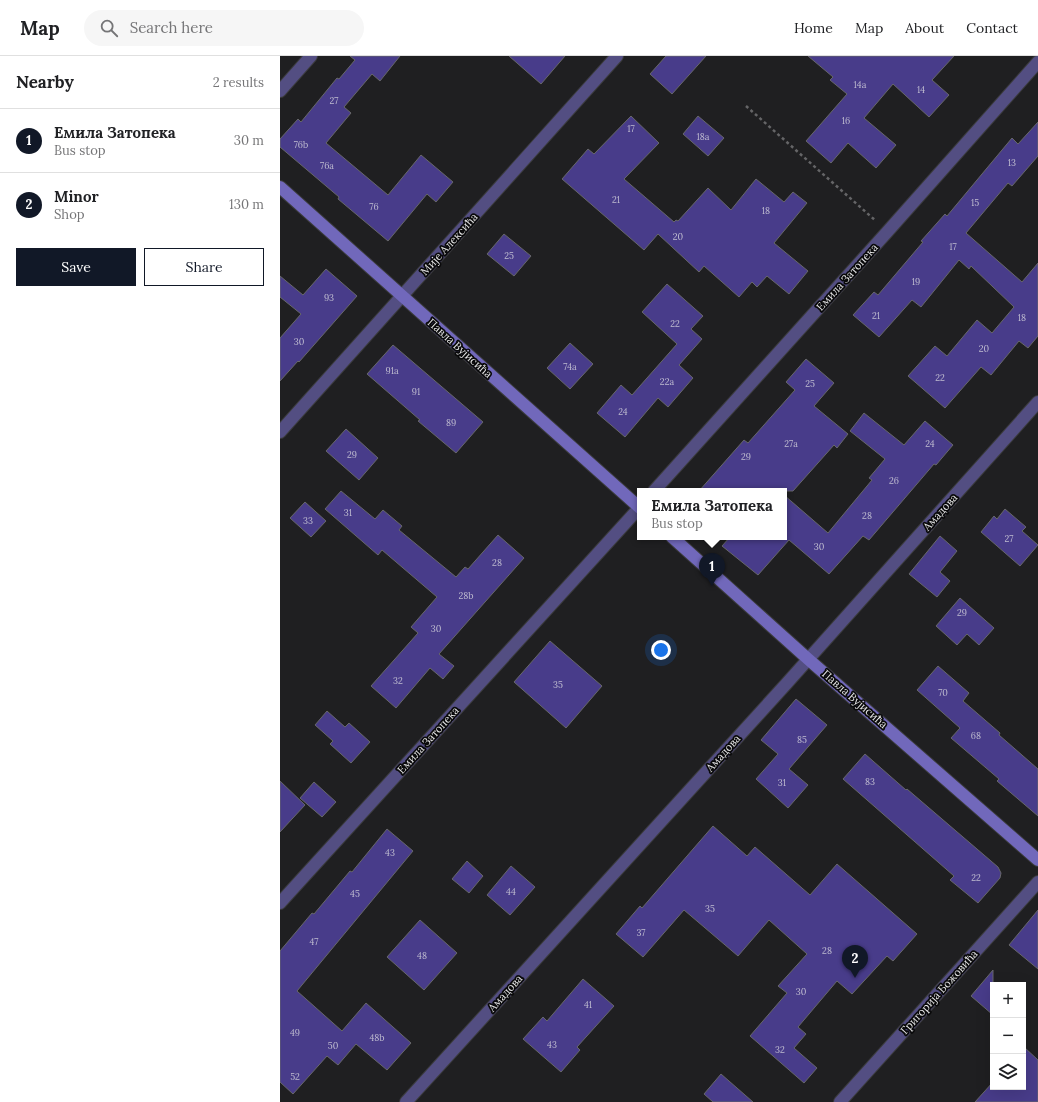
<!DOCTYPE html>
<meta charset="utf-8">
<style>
body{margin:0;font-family:Lora,serif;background:#f6f6f6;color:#202124}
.controls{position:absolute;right:12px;bottom:12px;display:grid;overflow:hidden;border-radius:0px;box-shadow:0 4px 16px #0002}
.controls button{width:36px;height:36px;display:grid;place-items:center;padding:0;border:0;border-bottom:1px solid #e0e0e0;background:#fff;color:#202124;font:20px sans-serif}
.you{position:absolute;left:381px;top:594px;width:14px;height:14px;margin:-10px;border:3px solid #fff;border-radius:50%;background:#1a73e8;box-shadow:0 0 0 6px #1a73e833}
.badge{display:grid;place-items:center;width:26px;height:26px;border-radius:50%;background:#111827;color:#fff;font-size:13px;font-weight:700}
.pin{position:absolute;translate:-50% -33px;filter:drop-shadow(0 1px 2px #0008)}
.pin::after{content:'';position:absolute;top:21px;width:14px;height:12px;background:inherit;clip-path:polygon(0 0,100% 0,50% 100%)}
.popup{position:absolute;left:357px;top:432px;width:150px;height:52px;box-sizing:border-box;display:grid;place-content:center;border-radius:0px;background:#fff;filter:drop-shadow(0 1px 3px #0005);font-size:13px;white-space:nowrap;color:#757577}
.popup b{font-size:15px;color:#202124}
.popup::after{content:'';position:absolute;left:50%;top:100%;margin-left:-8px;border:8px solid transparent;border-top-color:#fff}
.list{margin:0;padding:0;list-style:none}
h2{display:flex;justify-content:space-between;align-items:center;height:52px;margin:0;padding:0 16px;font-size:17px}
h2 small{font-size:13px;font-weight:400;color:#757577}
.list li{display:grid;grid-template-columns:26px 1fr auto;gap:12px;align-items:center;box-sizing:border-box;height:64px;padding:0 16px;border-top:1px solid #e0e0e0}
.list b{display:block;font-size:15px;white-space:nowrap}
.list p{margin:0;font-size:13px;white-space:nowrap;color:#757577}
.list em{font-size:13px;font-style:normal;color:#757577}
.actions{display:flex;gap:8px;padding:12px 16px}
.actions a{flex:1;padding:9px 0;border:1px solid #111827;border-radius:0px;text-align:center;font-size:14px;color:#111827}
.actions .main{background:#111827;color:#fff}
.icon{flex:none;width:22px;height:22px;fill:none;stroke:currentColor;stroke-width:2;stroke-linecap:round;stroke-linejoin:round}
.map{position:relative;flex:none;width:758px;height:1046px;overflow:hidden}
header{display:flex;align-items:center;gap:24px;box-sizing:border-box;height:56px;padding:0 20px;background:#fff;border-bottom:1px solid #e0e0e0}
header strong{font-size:19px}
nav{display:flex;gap:22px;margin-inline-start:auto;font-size:14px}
.search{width:280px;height:36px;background:#f6f6f6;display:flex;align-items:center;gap:10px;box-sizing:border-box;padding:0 14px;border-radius:22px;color:#757577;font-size:15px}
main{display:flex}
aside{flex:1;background:#fff}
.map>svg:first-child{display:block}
</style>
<header>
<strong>Map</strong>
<div class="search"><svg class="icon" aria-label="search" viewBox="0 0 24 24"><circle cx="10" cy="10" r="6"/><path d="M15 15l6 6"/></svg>Search here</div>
<nav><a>Home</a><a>Map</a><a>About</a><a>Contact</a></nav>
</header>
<main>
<aside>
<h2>Nearby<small>2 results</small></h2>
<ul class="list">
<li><span class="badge">1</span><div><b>Емила Затопека</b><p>Bus stop</p></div><em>30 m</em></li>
<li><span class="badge">2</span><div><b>Minor</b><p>Shop</p></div><em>130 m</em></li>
</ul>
<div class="actions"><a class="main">Save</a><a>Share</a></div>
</aside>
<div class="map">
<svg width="758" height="1046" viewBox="0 0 758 1046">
<rect width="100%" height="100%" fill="#1f1f21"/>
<g fill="#483c8a" stroke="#67676a">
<polygon points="70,0 120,0 100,25 92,18 64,51 71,57 46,87 108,139 141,99 173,126 156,146 147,138 108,185 58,143 59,141 0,91 0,83 18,63 21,66 57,22 59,23 75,4"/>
<polygon points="229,0 285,0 261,28"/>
<polygon points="386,0 426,0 392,38 370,18"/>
<polygon points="528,0 674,0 652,24 669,39 649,61 613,28 584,62 616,89 596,112 568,87 551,107 526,85 567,38 550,24 553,21"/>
<polygon points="351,60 379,87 344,123 394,166 396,164 398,165 428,132 451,154 476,123 504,146 513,136 527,147 494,187 528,215 509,238 487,220 477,231 472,226 459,241 424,210 419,216 378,178 364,194 282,123 308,93 314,98"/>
<polygon points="418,60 444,82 428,100 403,78"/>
<polygon points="758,66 758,100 732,130 728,127 686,177 742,226 758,207 758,280 748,292 739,285 711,319 701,311 665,352 628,320 655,290 667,300 697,264 712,277 734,251 691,210 689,213 679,204 641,251 632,244 599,281 573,259 594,236 598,239 643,186 641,185 665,158 667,160 732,82 738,88"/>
<polygon points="224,178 251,200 234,220 207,198"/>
<polygon points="46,213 77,240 19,306 18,305 0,325 0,282 21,258 0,241 0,220 23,239"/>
<polygon points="387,228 423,260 411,273 422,283 399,309 413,322 388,351 378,342 345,381 317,357 341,329 352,339 397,288 362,256"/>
<polygon points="290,287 313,308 290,333 267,312"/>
<polygon points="113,289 203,366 176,397 138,365 140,364 87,318"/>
<polygon points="526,303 554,327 534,350 568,378 557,392 554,389 513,435 419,435 464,384 468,387 515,334 506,326"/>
<polygon points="584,357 624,389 645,365 673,389 656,409 654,408 589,484 583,480 549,518 509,484 478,519 442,490 450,481 506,481 504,479 504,439 548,477 592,424 589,422 605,403 570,375"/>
<polygon points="66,373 98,402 79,424 46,395"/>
<polygon points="61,435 95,463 103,454 122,470 119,474 176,521 185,511 188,513 218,479 244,502 159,598 174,610 163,623 150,612 116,652 91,630 138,577 131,571 157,541 102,494 98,499 45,453"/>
<polygon points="25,446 46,465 31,481 10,462"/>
<polygon points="725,453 746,471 742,475 758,489 740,510 701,476 714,460 717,463"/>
<polygon points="660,480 677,495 660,516 670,525 657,541 629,518"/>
<polygon points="680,542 714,572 699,589 687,578 677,589 656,570"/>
<polygon points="270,585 322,630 286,672 234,626"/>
<polygon points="658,610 689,637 683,645 720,677 719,679 758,713 758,760 717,725 719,723 671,682 680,672 637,634"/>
<polygon points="516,643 547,669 509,713 528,729 508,752 476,723 498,698 481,684"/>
<polygon points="47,655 65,671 69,667 90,686 71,707 50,688 53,685 35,669"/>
<polygon points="585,698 626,734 627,733 718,811 721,817 720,822 698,847 670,824 674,820 563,723"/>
<polygon points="0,725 25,749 0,776"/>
<polygon points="34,726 56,746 42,761 20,742"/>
<polygon points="433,770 467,800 475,791 530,839 557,808 637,878 613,905 607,900 572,938 557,925 518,971 526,978 514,992 537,1012 524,1027 470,980 507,937 498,930 527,898 489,864 458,900 404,854 363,901 336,878 360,850 362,852"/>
<polygon points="107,773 133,795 17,935 62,975 86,947 131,987 107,1014 76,988 58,1009 47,1000 13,1038 0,1026 0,895 32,857 34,858 70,815 72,816"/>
<polygon points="187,805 203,820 189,837 172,823"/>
<polygon points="231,810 255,831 230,859 207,839"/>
<polygon points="758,854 758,913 729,889"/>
<polygon points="140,864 177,897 144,934 107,901"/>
<polygon points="713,914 713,959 691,940"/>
<polygon points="303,923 334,950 297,991 300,994 281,1016 243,983 263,961 267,965"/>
<polygon points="744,991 758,1004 758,1046 695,1046 713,1026 713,1031 743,1031"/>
<polygon points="441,1018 473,1046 433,1046 424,1038"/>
</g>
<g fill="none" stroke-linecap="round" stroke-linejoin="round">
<g stroke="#3b3b3d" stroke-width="14">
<g id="street">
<polyline points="0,35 31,0"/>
<polyline points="0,376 337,0"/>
<polyline points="374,435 608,175 758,6"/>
<polyline points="0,847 360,451"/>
<polyline points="126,1046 507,627 758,346"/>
<polyline points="560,1046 758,826"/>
</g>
</g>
<g stroke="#3b3b3d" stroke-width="14">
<g id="secondary">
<polyline points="0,131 360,452"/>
<polyline points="392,481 528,603 758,804"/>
</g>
</g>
<polyline stroke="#656567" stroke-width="2.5" stroke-dasharray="3 3" stroke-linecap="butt" points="466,50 596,165"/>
<use href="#street" stroke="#534e82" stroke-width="12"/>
<use href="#secondary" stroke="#7168bb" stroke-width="12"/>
</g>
<g text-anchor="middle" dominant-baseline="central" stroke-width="3.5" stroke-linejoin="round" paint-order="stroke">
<g font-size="9" fill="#bfbcd0">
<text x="580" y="28">14a</text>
<text x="641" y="33">14</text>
<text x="54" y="44">27</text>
<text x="566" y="64">16</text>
<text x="351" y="72">17</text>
<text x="423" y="80">18a</text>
<text x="21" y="88">76b</text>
<text x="732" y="106">13</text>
<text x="47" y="109">76a</text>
<text x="336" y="143">21</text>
<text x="695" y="146">15</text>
<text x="94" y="150">76</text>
<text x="486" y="154">18</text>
<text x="398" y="180">20</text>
<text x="673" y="190">17</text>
<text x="229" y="199">25</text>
<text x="636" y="225">19</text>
<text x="49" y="241">93</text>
<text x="596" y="259">21</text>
<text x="742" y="261">18</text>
<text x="395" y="267">22</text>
<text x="19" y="285">30</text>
<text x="704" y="292">20</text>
<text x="290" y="310">74a</text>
<text x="112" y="314">91a</text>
<text x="660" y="321">22</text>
<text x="387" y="325">22a</text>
<text x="530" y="327">25</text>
<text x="136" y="335">91</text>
<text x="343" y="355">24</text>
<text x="171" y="366">89</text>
<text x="511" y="387">27a</text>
<text x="650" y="387">24</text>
<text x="72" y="398">29</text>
<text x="466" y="400">29</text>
<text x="614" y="424">26</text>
<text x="68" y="456">31</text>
<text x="587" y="459">28</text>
<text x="28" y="464">33</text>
<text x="729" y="482">27</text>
<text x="539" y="490">30</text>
<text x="217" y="506">28</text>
<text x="186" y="539">28b</text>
<text x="682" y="556">29</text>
<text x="156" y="572">30</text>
<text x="118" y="624">32</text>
<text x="278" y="628">35</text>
<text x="663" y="636">70</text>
<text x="696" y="679">68</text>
<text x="522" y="683">85</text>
<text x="590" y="725">83</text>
<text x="502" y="726">31</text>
<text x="110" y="796">43</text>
<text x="696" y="821">22</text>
<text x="231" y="835">44</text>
<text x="75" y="837">45</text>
<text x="430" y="852">35</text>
<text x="361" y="876">37</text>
<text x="34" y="885">47</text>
<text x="547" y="894">28</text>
<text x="142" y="899">48</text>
<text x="521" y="935">30</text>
<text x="308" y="948">41</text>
<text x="15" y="976">49</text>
<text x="97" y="981">48b</text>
<text x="272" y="988">43</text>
<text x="53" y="989">50</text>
<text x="500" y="993">32</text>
<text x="15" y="1020">52</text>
</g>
<g font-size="11" fill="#e7e7e8" stroke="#09090a">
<text transform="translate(169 188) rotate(-48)">Мије Алексића</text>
<text transform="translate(567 221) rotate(-48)">Емила Затопека</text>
<text transform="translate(180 292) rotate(42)">Павла Вујисића</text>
<text transform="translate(660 456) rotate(-48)">Амадова</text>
<text transform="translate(575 643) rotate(41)">Павла Вујисића</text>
<text transform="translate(148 684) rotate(-48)">Емила Затопека</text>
<text transform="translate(443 697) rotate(-48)">Амадова</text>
<text transform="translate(659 936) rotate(-48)">Григорија Божовића</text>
<text transform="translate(225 937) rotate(-48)">Амадова</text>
</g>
</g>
</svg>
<div class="controls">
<button>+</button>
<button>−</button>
<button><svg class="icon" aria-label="layers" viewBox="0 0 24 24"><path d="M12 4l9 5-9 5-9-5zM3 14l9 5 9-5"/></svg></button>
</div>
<div class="you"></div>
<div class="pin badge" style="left:432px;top:530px">1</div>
<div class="popup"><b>Емила Затопека</b>Bus stop</div>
<div class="pin badge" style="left:575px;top:922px">2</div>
</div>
</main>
